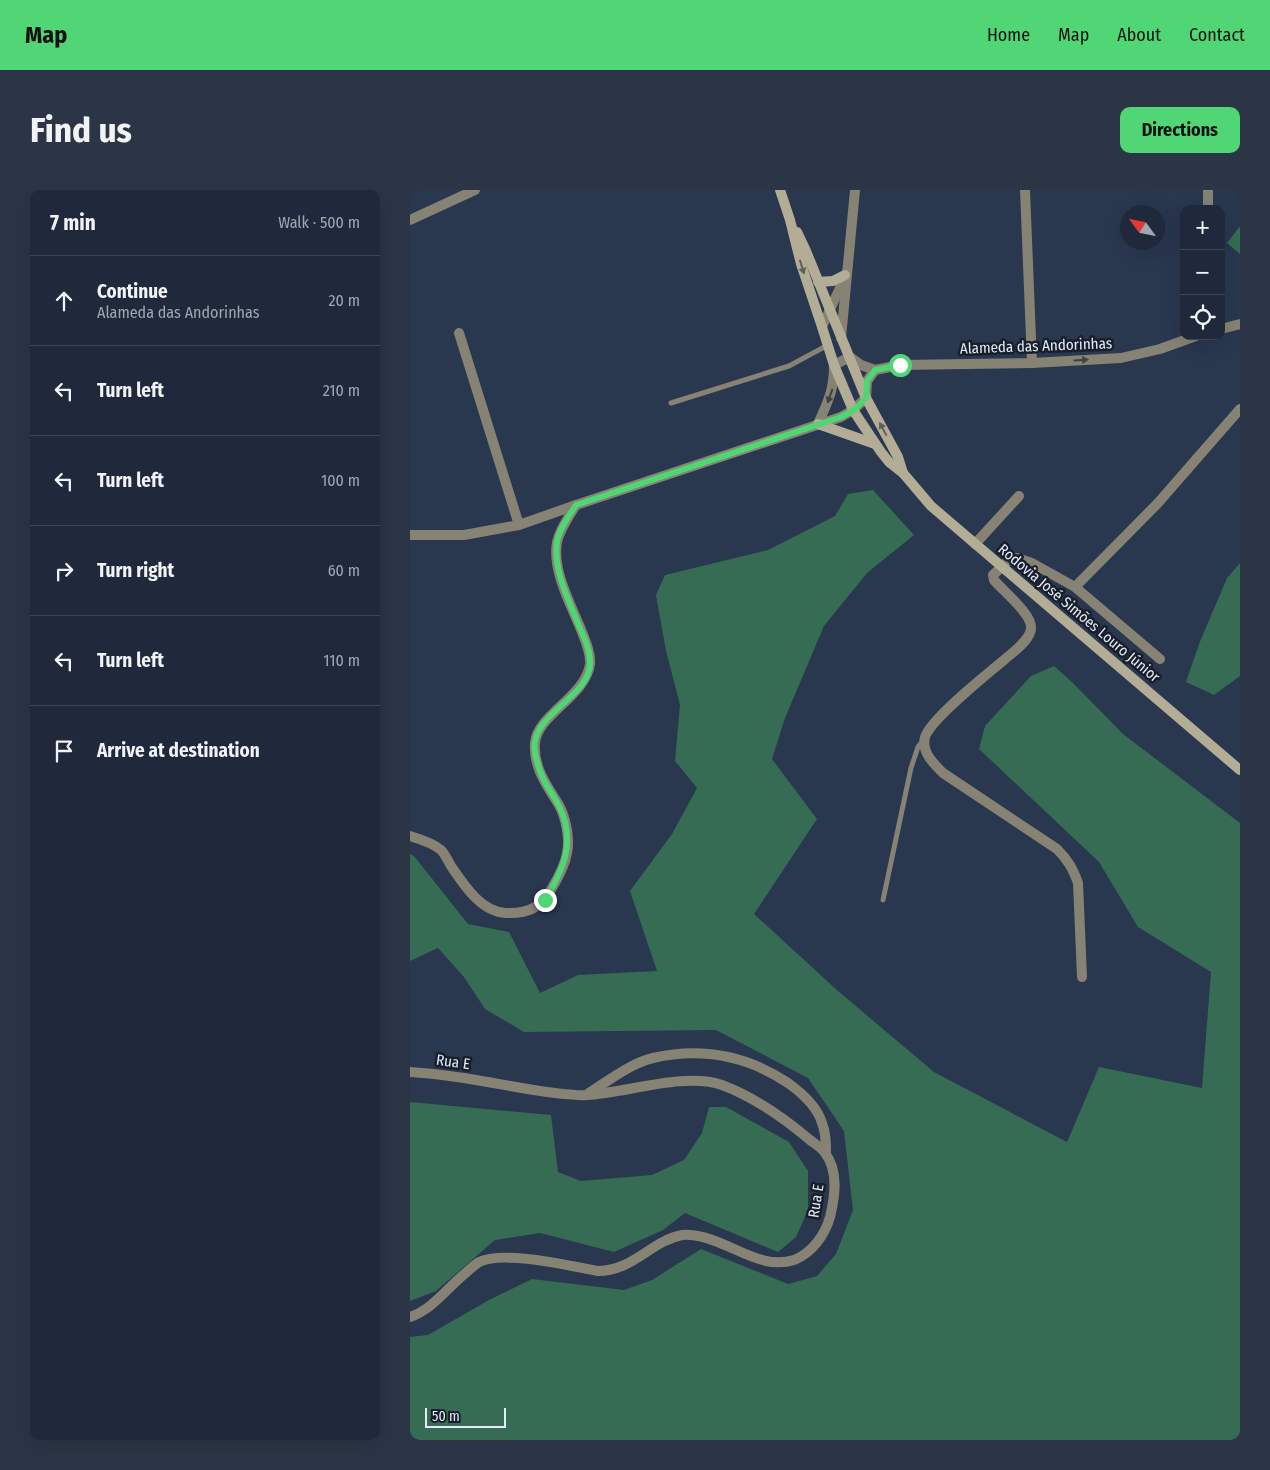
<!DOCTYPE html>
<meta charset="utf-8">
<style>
body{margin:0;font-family:"Fira Sans Condensed",sans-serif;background:#2c3546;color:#f1f3f6}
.controls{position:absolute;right:15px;top:15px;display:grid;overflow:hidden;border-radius:10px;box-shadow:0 5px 20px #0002}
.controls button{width:45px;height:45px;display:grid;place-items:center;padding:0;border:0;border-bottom:1px solid #3c4555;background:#1f293b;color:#f1f3f6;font:25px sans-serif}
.compass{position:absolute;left:710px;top:15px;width:45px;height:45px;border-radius:50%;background:#1f293b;box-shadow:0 5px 20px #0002;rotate:303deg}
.scale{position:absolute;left:15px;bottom:12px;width:81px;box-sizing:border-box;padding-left:5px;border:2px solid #e2ebfa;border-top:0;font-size:14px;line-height:18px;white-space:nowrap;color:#e2ebfa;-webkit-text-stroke:4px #181e2a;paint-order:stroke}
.stop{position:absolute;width:15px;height:15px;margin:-11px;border:4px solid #50d674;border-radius:50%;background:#fff}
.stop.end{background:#50d674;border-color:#fff;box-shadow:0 1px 5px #0008}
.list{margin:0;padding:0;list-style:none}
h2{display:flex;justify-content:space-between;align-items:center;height:65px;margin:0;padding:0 20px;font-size:21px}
h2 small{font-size:16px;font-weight:400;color:#a1a6af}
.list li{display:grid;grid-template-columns:32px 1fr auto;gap:15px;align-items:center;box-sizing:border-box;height:90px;padding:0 20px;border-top:1px solid #3c4555}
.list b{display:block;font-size:19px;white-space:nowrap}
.list p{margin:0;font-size:16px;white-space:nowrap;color:#a1a6af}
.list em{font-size:16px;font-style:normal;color:#a1a6af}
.icon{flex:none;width:28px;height:28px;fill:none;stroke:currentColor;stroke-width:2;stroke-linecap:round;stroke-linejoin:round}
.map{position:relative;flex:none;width:830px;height:1250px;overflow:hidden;border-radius:10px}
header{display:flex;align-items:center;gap:30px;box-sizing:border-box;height:70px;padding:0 25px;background:#50d674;color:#111}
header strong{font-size:24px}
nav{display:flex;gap:28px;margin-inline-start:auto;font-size:18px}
.intro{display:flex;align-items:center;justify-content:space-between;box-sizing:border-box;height:120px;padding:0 30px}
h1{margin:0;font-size:35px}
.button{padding:12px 22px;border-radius:10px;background:#50d674;color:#111;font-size:18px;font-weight:700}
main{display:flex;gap:30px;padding:0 30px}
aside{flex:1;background:#1f293b;border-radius:10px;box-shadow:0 5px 20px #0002}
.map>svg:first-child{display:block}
</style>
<header>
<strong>Map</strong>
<nav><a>Home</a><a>Map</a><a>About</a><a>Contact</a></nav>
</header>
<div class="intro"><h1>Find us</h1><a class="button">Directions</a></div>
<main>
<aside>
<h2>7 min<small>Walk · 500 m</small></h2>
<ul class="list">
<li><svg class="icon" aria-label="ahead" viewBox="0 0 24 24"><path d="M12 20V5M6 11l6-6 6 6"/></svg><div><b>Continue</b><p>Alameda das Andorinhas</p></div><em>20 m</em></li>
<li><svg class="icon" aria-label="left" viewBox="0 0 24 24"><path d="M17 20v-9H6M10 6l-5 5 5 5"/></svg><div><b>Turn left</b></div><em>210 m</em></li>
<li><svg class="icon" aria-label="left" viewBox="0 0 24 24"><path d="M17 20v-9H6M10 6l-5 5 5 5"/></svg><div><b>Turn left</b></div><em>100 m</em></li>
<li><svg class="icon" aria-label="right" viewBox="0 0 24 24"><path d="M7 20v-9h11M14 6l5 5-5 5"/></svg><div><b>Turn right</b></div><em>60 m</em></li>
<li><svg class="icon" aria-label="left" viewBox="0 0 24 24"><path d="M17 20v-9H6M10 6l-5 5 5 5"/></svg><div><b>Turn left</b></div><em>110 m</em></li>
<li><svg class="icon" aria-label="arrive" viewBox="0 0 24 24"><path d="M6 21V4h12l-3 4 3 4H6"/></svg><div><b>Arrive at destination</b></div></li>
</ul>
</aside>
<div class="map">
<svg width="830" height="1250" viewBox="0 0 830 1250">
<rect width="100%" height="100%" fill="#29374f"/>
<g fill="#356c53">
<polygon points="830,36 830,64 817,53"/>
<polygon points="463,300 504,345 457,383 414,436 375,528 362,569 407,629 344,724 428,801 524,882 657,952 689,877 792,898 801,782 728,737 689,672 569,559 575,536 621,486 644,476 663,493 713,544 830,633 830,1250 0,1250 0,1147 18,1145 79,1110 122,1089 214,1100 242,1090 291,1059 378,1094 407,1086 426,1064 443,1020 434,941 398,888 306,840 114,842 75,819 54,787 28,758 0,771 0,664 4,666 58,734 99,742 130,803 168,785 247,781 220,701 262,644 287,598 265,571 270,515 256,461 246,405 255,385 358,360 425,326 438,304"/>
<polygon points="830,373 830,486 804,505 776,492 789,454 817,388"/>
<polygon points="0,912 141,925 148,982 171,991 242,985 274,970 292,943 299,917 316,917 379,952 398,981 398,1020 386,1047 368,1062 275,1023 253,1040 204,1062 130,1043 85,1050 26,1101 0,1111"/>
</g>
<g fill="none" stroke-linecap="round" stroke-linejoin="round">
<g stroke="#868274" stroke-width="5">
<polyline points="261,213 379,176 418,155"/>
<polyline points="473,710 501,578 508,557 514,550"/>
</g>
<g stroke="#868274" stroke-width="10">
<polyline points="615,0 622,173"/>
<polyline points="798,19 798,0"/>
<polyline points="0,30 65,0"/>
<polyline points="412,137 434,89"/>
<polyline points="811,139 830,134"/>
<polyline points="49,143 109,335"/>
<polyline points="431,148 445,0"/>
<polyline points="465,180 490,175 622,173 711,168 750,159 786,146"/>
<path d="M 408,234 C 418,211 424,201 424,175 L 440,167 L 451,175 L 465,180"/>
<polyline points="0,345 54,345 109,335 166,315"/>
<polyline points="565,354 609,306"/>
<polyline points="665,397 748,313 830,219"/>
<path d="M 0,646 C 10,649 23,653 31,660 C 35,664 38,671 41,676 C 54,695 71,722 96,723 C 119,724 131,717 142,698 C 148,688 155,675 157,663 C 160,649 156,628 149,615 C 137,596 123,577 125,553 C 127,525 176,506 180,474 C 181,464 176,452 172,442 C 161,414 142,382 147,352 C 150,339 159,326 166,315 L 431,227 L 443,220 L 456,208 L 457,191 L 465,180"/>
<path d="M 672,787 L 668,693 C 663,679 658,670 647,659 L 533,583 C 524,574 511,562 515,547 C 521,528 582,480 600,465 C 607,459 621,448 621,438 C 622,424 593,401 584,390 L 583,385 L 598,371 L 607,368 L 622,373 L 665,397 L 750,469"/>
<path d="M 0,882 C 18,883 36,885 54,888 C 88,893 120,901 154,904 C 161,904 169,906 177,905 C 216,903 275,882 312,895 C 344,907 374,928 400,950 C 405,954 412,958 415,963 C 429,981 425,1007 420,1027 C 415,1045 402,1063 384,1070 C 351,1081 319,1051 288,1046 C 282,1045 277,1044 272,1045 C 241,1051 223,1081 188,1081 C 160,1076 94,1060 69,1072 C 63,1076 57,1082 51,1087 C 35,1101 21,1120 0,1127"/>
<path d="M 179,903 C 198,891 221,873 243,868 C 292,857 336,865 378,893 C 392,903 407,916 412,933 C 416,943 416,953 416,963"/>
</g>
<g stroke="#b3ad96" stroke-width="10">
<polyline points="370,0 380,30 391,74 412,137 424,175 443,220 471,262 479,272 493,283 521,316 830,580"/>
<polyline points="387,42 396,61 456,208 488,267 493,283"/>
<polyline points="408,92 423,91 435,85"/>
<polyline points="408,234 465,254"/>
</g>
</g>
<defs><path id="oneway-solid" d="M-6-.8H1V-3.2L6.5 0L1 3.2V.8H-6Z" transform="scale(1.25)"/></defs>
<g fill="#5e5e5b">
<use href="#oneway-solid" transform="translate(392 77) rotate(73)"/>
<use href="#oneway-solid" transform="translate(473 239) rotate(-118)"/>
</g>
<g fill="#3e4144">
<use href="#oneway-solid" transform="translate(671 170) rotate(-3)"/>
<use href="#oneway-solid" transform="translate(420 206) rotate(110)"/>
</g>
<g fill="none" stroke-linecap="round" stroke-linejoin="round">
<path stroke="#50d674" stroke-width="6" d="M 135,710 C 153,680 166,653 150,618 C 144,605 134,594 130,581 C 127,572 123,561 125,551 C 131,520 181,504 180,472 C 180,459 174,447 169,436 C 159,410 143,381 147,352 C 149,339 159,326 166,315 L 431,227 L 444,220 L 456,208 L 457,191 L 465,180 L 490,175"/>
</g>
<g text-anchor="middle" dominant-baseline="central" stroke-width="5" stroke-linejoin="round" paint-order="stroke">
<g font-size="15" fill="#e2ebfa" stroke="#181e2a">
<text transform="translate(626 156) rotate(-2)">Alameda das Andorinhas</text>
<text transform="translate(669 423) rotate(40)">Rodovia José Simões Louro Júnior</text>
<text transform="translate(43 872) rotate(8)">Rua E</text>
<text transform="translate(406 1011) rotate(-81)">Rua E</text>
</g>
</g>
</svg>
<div class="controls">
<button>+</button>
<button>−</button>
<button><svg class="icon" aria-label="locate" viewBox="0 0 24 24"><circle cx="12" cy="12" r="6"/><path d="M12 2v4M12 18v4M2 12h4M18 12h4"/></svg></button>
</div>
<svg class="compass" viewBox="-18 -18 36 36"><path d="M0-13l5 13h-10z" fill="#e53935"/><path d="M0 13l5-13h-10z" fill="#a1a6af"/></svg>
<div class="scale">50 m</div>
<div class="stop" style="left:490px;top:175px"></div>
<div class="stop end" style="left:135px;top:710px"></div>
</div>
</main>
